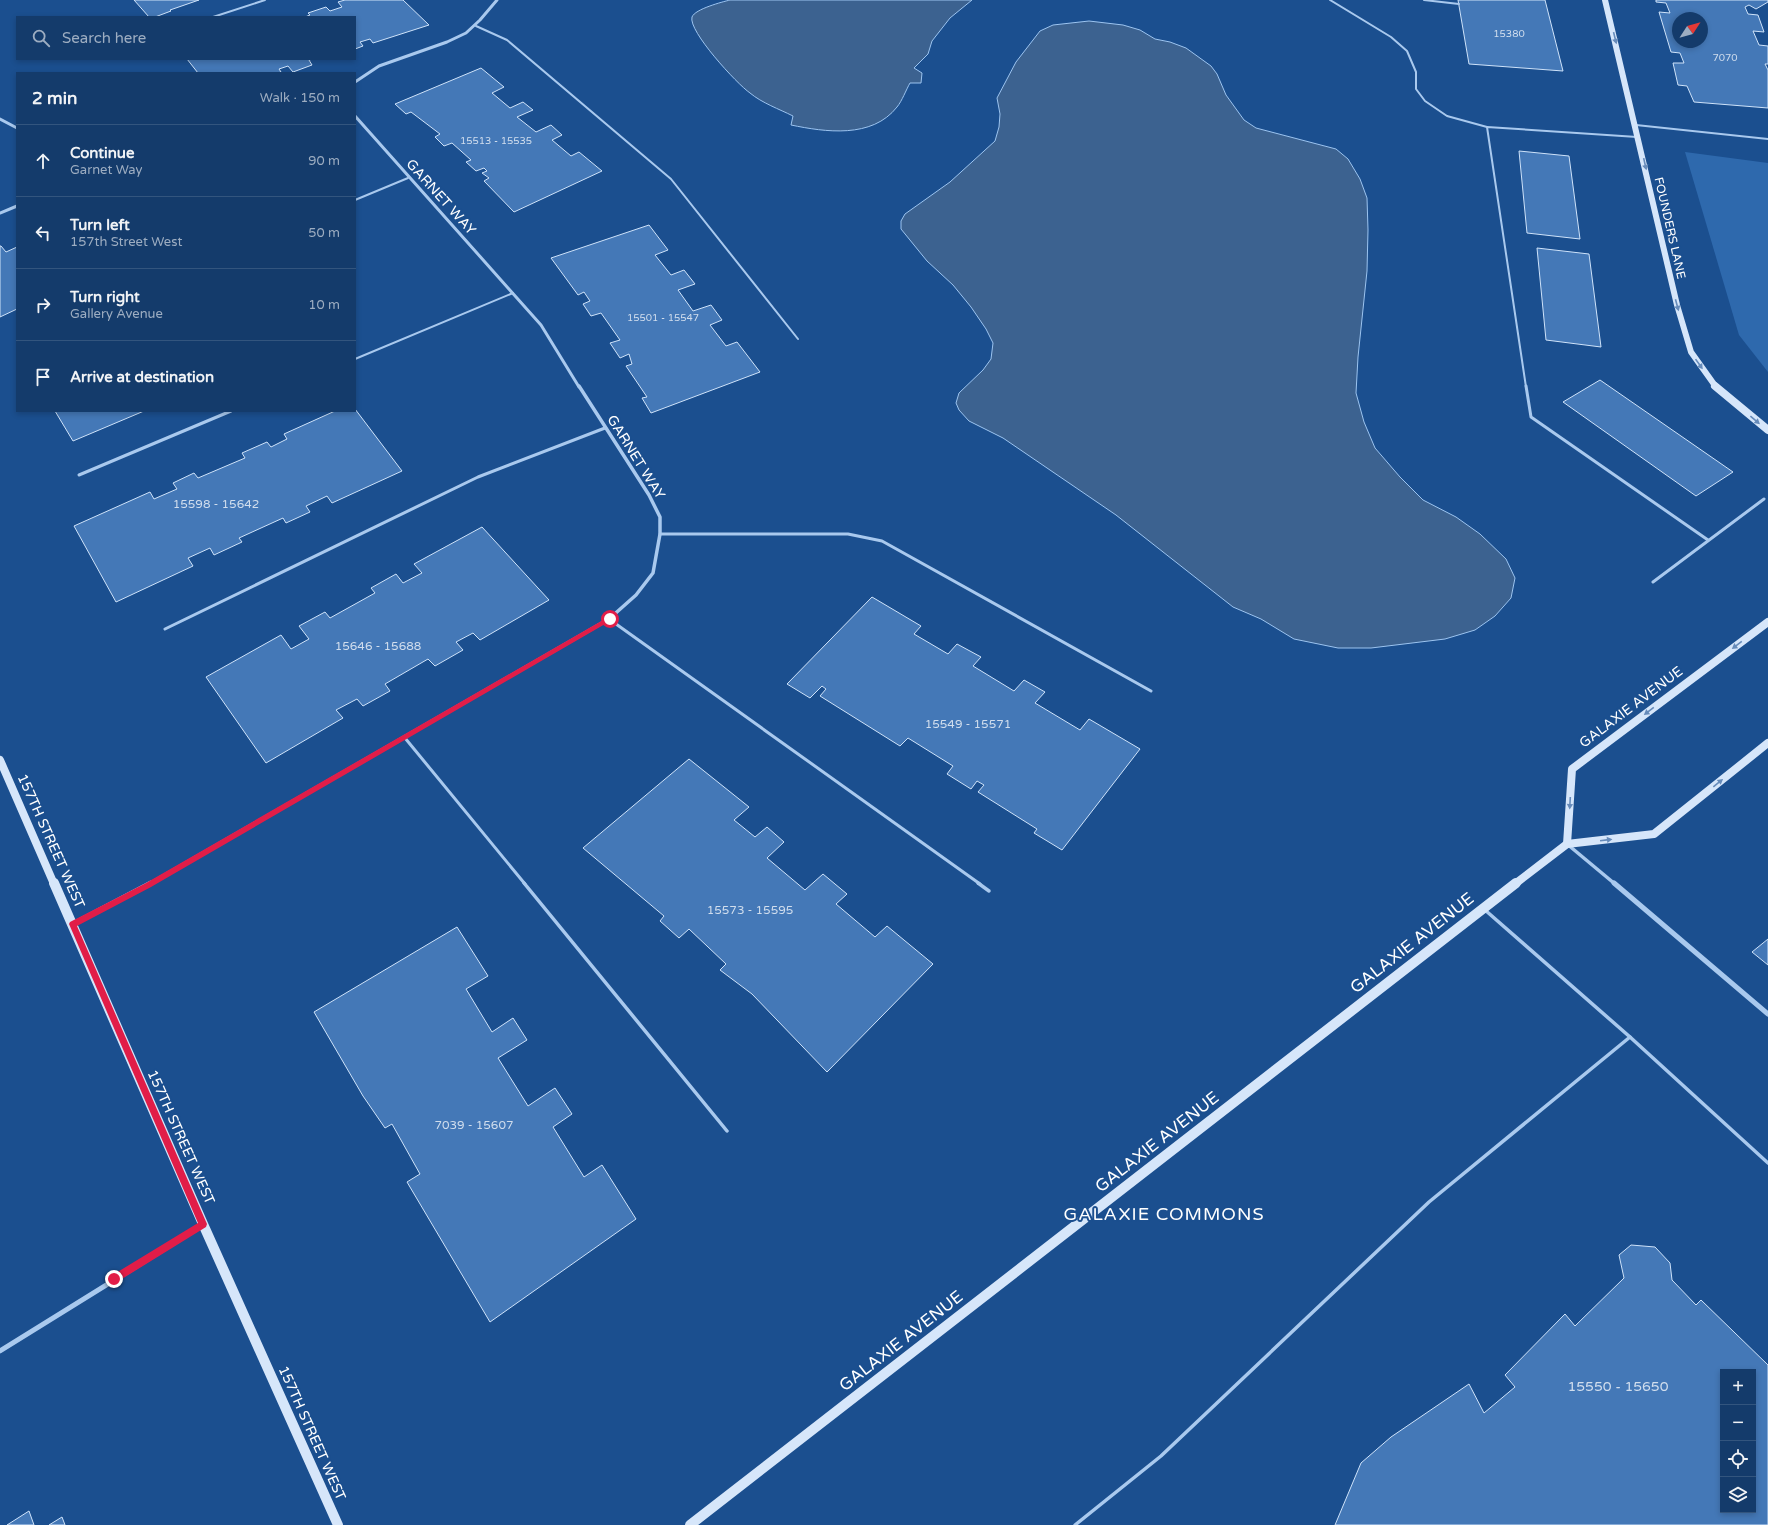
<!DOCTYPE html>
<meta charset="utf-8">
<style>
body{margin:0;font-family:"Varela Round",sans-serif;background:#214673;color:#f1f3f6}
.controls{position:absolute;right:12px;bottom:12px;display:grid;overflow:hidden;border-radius:0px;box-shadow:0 2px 6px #0003}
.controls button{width:36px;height:36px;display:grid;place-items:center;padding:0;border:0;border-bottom:1px solid #33557e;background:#143b6b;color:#f1f3f6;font:20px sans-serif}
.compass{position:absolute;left:1672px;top:12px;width:36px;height:36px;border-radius:50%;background:#143b6b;box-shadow:0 2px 6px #0003;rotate:54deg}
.stop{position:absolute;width:12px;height:12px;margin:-9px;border:3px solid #e11d48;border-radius:50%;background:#fff}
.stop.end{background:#e11d48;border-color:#fff;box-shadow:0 1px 4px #0008}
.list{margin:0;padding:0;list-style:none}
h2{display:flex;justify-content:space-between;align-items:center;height:52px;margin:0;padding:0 16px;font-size:17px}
h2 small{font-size:13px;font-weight:400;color:#9dadc1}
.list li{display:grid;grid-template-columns:26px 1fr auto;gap:12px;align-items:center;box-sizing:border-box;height:72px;padding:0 16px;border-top:1px solid #33557e}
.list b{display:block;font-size:15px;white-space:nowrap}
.list p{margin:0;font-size:13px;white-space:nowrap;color:#9dadc1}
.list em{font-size:13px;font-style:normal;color:#9dadc1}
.icon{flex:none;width:22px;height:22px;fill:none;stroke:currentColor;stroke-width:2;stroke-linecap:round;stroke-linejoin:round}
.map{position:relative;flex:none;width:1768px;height:1525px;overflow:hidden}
.search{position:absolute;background:#143b6b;box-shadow:0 2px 6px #0003;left:16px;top:16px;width:340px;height:44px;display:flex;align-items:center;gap:10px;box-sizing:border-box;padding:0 14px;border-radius:0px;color:#9dadc1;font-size:15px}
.panel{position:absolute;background:#143b6b;box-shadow:0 2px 6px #0003;left:16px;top:72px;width:340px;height:340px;border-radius:0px}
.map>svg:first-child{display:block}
</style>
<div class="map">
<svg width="1768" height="1525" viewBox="0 0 1768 1525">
<rect width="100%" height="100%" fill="#1b4f8f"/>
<polygon fill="#2e69ad" points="1685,152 1768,163 1768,372 1739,335"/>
<g fill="#3c6290" stroke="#9cc4f0">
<path d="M 730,0 L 972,0 L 950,18 L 932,41 L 928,54 L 914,68 L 922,73 L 921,83 L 910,83 C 906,90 902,101 897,107 C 872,139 825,132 791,125 L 793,116 C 779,109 762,103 750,93 C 737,84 688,31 692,17 C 695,9 722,2 730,0 Z"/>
<polygon points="1089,21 1123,25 1140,30 1155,39 1170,42 1186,48 1211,66 1217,74 1226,95 1244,120 1256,128 1336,149 1348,159 1360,179 1367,198 1368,230 1367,271 1358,357 1356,393 1364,422 1375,448 1400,477 1423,500 1456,517 1480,534 1506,559 1515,578 1511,598 1495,616 1475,630 1445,639 1371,648 1338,648 1294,639 1261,619 1233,607 1116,515 1003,438 969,421 959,410 956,403 959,393 983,370 991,359 993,343 986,329 971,307 953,285 927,261 901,229 901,221 905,214 950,182 995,141 999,127 1000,114 997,98 1016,62 1040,31 1053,25"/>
</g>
<g fill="#4478b7" stroke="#cfe3fa" fill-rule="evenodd">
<polygon points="134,0 199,0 170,10 171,11 155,17 149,17"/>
<polygon points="345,0 403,0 429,25 373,43 370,39 360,42 363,46 355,49 355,17 305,17 310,15 308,13 326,7 330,11 342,7 338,2"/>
<polygon points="1458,0 1545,0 1563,71 1469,64"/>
<path d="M 1656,0 L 1768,0 L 1768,2 L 1756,9 L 1749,5 L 1745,7 L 1748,14 L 1758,15 L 1764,32 L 1753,31 L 1759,45 L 1768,46 L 1768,64 L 1765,64 L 1768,70 L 1768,108 L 1694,102 L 1687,86 L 1678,85 L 1673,63 L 1684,63 L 1680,53 L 1671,52 L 1659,12 L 1670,13 L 1666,3 L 1656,2 ZM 1678,18 L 1702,18 L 1702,42 L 1678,42 Z"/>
<polygon points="187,59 313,59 309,60 312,65 293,72 288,66 279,69 281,72 277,73 198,73"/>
<polygon points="481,68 504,87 492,93 510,108 523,102 533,110 517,117 536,132 551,125 562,135 552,140 571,156 579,152 602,171 514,212 484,181 489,178 482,173 487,171 484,168 476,171 466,162 471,160 452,143 444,146 435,137 440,134 411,112 406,114 395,104"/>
<polygon points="1519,151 1569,156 1580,239 1527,233"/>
<polygon points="649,225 668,250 655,255 671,275 684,270 695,284 678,290 693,311 711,305 722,320 710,325 726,346 737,342 760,372 651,413 642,398 647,397 626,366 632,364 629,354 620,358 610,343 620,340 601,313 591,316 583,304 590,301 584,292 578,295 551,258"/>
<polygon points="0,246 1,246 6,252 17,247 17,309 0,317"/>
<polygon points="1537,248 1589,254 1601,347 1546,340"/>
<polygon points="1600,380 1733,472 1696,496 1563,402"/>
<polygon points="355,409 402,471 332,503 327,496 306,506 310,512 286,523 283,518 239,538 242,542 214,555 210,548 188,558 193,566 116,602 74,526 150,492 154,499 177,489 173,483 194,473 198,478 245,458 242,453 267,442 271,447 287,439 284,434 335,411 355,411"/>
<polygon points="55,411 144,411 73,441"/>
<polygon points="482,527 549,600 480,640 473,633 456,642 463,650 435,666 428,659 385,684 390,691 363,706 357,699 336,710 343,718 266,763 206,677 281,635 291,649 309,639 299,626 325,612 330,618 375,593 371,588 396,574 403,583 422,573 414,564"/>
<polygon points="872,597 921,626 914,634 948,654 957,644 981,657 973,666 1014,691 1024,680 1045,692 1035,703 1080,730 1089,719 1140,749 1062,850 1034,833 1037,829 978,792 984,785 977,781 971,789 947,774 953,766 908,738 900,746 820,696 826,689 822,686 810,698 787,684"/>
<polygon points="689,759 749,807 734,820 755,837 767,827 784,842 767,858 805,890 823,874 847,894 836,904 875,937 887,926 933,964 827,1072 752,994 720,970 726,964 689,929 679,938 660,921 664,916 583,848"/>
<polygon points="457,927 488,976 466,989 492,1032 513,1018 527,1040 498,1058 528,1106 555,1088 572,1114 553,1127 584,1177 602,1165 636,1219 490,1322 407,1182 420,1174 392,1124 385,1128 363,1096 314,1012"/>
<polygon points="1768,939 1768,965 1752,952"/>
<path d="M 1631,1245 L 1655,1247 L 1670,1263 L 1672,1280 L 1696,1305 L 1701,1300 L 1768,1365 L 1768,1525 L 1335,1525 L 1361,1463 L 1391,1437 L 1469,1384 L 1484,1413 L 1515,1387 L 1505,1375 L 1565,1314 L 1575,1326 L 1624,1278 L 1619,1255 ZM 1723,1372 L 1753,1372 L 1753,1510 L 1723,1510 Z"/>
<polygon points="29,1511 34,1525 7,1525"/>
<polygon points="62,1517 65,1525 49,1525"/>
</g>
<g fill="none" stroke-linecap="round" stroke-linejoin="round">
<g stroke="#a9c9ee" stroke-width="2">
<polyline points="1330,0 1391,37 1407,51 1416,72 1416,89 1425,101 1447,116 1487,127"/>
<polyline points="1424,0 1459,4"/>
<polyline points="213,17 265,0"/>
<polyline points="476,26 507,40 671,179 798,339"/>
<polyline points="1636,125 1768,139"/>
<polyline points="355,200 408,178"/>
<polyline points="355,359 513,293"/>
<polyline points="1526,387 1487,127 1637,137"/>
</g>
<g stroke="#a9c9ee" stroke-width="3">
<polyline points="1526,386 1531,417 1708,540"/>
<polyline points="79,475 231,411"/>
<polyline points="660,534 848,534 882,541 1151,691"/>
<polyline points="1653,582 1764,499"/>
<polyline points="609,619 980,884"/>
<polyline points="165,629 478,477 605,428"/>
<polyline points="405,738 525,884"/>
</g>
<g stroke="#a9c9ee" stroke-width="3.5">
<polyline points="524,883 727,1131"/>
<polyline points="978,883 989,891"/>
<polyline points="1630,1037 1768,1163"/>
<polyline points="1075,1525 1161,1456 1429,1202 1630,1037 1485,910"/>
</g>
<g stroke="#a9c9ee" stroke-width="3">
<polyline points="355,82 379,66 447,42 466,33 480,20 497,0"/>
<polyline points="355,116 541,325 579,387"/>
<polyline points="0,119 17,128"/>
<polyline points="0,213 17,206"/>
</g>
<g stroke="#a9c9ee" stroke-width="3.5">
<polyline points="1567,844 1615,884"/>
<polyline points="149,884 609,619 636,595 653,573 660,534 660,517 649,495 579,386"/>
</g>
<g stroke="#a9c9ee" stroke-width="5">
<polyline points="1614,883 1768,1014"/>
<polyline points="73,924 151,883"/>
<polyline points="0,1351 203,1225"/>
</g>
<polyline stroke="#d6e6fa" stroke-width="6" points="1605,0 1677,305 1691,352 1716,387"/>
<g stroke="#d6e6fa" stroke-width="8">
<polyline points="1715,386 1768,430"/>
<polyline points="0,760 54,884"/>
<polyline points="1567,844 1572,769 1768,622"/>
<polyline points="1515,884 1567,844 1654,834 1768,743"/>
</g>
<g stroke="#d6e6fa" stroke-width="10">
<polyline points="54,883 203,1224 338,1525"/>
<polyline points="690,1525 1516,883"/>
</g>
</g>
<defs><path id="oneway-solid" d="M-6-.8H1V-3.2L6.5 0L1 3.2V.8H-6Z"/></defs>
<g fill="#668bba">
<use href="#oneway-solid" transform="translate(1615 38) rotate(76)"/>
<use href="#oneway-solid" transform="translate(1645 164) rotate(77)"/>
<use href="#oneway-solid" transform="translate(1677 305) rotate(75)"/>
<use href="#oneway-solid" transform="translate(1699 364) rotate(55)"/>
<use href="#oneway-solid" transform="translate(1755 420) rotate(40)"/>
<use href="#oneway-solid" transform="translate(1737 645) rotate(143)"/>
<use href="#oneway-solid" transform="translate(1649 711) rotate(143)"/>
<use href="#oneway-solid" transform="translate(1718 783) rotate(-39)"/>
<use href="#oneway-solid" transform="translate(1570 803) rotate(93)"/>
<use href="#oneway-solid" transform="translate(1606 840) rotate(-7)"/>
</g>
<polygon fill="#e11d48" points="610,616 613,619 612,620 151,887 77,926 207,1224 206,1227 117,1282 111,1282 111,1276 198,1223 69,924 70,922 146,883"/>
<g text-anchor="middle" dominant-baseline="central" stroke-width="4" stroke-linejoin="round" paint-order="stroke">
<g font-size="10" fill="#d0dded">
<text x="1509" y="34">15380</text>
<text x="1725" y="58">7070</text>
<text x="496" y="141">15513 - 15535</text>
<text x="663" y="318">15501 - 15547</text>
</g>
<g font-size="12" fill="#fff" stroke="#1b4f8f">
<text transform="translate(1670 228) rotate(77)">FOUNDERS LANE</text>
</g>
<g font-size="12" fill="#d0dded">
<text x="216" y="504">15598 - 15642</text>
<text x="378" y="646">15646 - 15688</text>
<text x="968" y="724">15549 - 15571</text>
<text x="750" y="910">15573 - 15595</text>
<text x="474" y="1125">7039 - 15607</text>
</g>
<g font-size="14" fill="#fff" stroke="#1b4f8f">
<text transform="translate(441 197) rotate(48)">GARNET WAY</text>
<text transform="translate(636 457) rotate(58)">GARNET WAY</text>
<text transform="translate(1631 707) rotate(-37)">GALAXIE AVENUE</text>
<text transform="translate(51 841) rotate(66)">157TH STREET WEST</text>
<text transform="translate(181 1137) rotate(66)">157TH STREET WEST</text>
<text transform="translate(312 1433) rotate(66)">157TH STREET WEST</text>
</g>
<g font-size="14" fill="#d0dded">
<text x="1618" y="1386">15550 - 15650</text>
</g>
<g font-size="17" fill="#fff" stroke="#1b4f8f">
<text transform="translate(1412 943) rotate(-38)">GALAXIE AVENUE</text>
<text transform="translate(1157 1142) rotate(-38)">GALAXIE AVENUE</text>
<text transform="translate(901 1341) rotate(-38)">GALAXIE AVENUE</text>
</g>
<g font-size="18" letter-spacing="1" fill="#fff" stroke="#1b4f8f">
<text x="1164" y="1214">GALAXIE COMMONS</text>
</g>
</g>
</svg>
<div class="controls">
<button>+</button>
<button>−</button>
<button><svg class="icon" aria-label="locate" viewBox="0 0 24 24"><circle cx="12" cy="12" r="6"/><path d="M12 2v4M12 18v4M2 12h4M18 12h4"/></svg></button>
<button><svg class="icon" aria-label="layers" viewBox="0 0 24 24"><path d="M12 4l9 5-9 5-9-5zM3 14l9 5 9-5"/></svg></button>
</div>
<svg class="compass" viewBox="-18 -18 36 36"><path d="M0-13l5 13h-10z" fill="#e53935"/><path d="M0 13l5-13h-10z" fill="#9dadc1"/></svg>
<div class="stop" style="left:610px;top:619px"></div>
<div class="stop end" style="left:114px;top:1279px"></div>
<div class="search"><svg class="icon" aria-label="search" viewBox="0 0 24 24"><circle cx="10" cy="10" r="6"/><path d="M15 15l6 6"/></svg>Search here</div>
<section class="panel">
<h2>2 min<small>Walk · 150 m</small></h2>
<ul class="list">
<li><svg class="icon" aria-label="ahead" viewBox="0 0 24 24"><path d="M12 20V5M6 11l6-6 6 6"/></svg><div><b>Continue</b><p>Garnet Way</p></div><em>90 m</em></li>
<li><svg class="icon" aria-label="left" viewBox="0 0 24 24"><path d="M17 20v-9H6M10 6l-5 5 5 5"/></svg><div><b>Turn left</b><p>157th Street West</p></div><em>50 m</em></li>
<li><svg class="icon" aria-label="right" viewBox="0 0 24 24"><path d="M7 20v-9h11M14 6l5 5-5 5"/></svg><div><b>Turn right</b><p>Gallery Avenue</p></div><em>10 m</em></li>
<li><svg class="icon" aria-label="arrive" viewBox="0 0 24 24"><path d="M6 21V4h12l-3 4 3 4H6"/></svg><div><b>Arrive at destination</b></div></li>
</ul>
</section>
</div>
